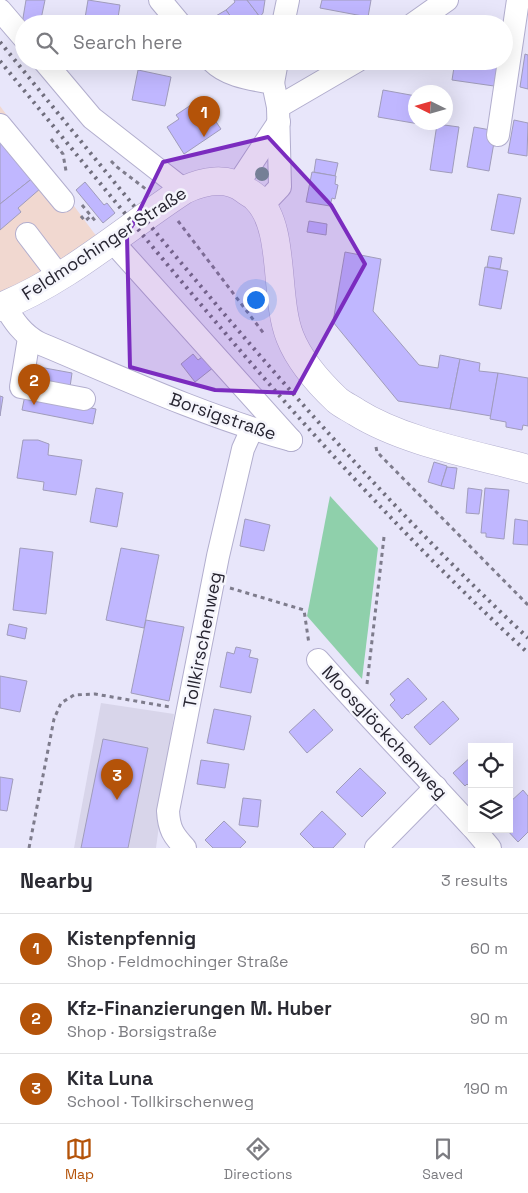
<!DOCTYPE html>
<meta charset="utf-8">
<style>
body{margin:0;font-family:"Space Grotesk",sans-serif;background:#f7f7f7;color:#2b2b33}
.controls{position:absolute;right:15px;bottom:15px;display:grid;overflow:hidden;border-radius:0px;box-shadow:0 5px 20px #0002}
.controls button{width:45px;height:45px;display:grid;place-items:center;padding:0;border:0;border-bottom:1px solid #e1e1e2;background:#fff;color:#2b2b33;font:25px sans-serif}
.compass{position:absolute;left:408px;top:85px;width:45px;height:45px;border-radius:50%;background:#fff;box-shadow:0 5px 20px #0002;rotate:275deg}
.you{position:absolute;left:255px;top:299px;width:18px;height:18px;margin:-12px;border:4px solid #fff;border-radius:50%;background:#1a73e8;box-shadow:0 0 0 8px #1a73e833}
.badge{display:grid;place-items:center;width:32px;height:32px;border-radius:50%;background:#b45309;color:#fff;font-size:16px;font-weight:700}
.pin{position:absolute;translate:-50% -41px;filter:drop-shadow(0 1px 2px #0008)}
.pin::after{content:'';position:absolute;top:26px;width:18px;height:15px;background:inherit;clip-path:polygon(0 0,100% 0,50% 100%)}
.list{margin:0;padding:0;list-style:none}
h2{display:flex;justify-content:space-between;align-items:center;height:65px;margin:0;padding:0 20px;font-size:21px}
h2 small{font-size:16px;font-weight:400;color:#7c7c81}
.list li{display:grid;grid-template-columns:32px 1fr auto;gap:15px;align-items:center;box-sizing:border-box;height:70px;padding:0 20px;border-top:1px solid #e1e1e2}
.list b{display:block;font-size:19px;white-space:nowrap}
.list p{margin:0;font-size:16px;white-space:nowrap;color:#7c7c81}
.list em{font-size:16px;font-style:normal;color:#7c7c81}
.icon{flex:none;width:28px;height:28px;fill:none;stroke:currentColor;stroke-width:2;stroke-linecap:round;stroke-linejoin:round}
.map{position:relative;flex:none;width:528px;height:848px;overflow:hidden}
.search{position:absolute;background:#fff;box-shadow:0 5px 20px #0002;left:15px;right:15px;top:15px;height:55px;display:flex;align-items:center;gap:12px;box-sizing:border-box;padding:0 18px;border-radius:28px;color:#7c7c81;font-size:19px}
.sheet{height:275px;background:#fff}
nav{display:flex;justify-content:space-around;align-items:center;box-sizing:border-box;height:70px;border-top:1px solid #e1e1e2;background:#fff;font-size:14px;color:#7c7c81}
nav a{display:grid;justify-items:center;gap:2px}
nav .on{color:#b45309}
.map>svg:first-child{display:block}
</style>
<div class="map">
<svg width="528" height="848" viewBox="0 0 528 848">
<rect width="100%" height="100%" fill="#e8e6fa"/>
<polygon fill="#f1d8d0" points="0,106 94,233 107,246 0,305"/>
<polygon fill="#d8d5ea" points="101,703 174,714 156,848 74,848"/>
<polygon fill="#8fd0ab" points="330,496 378,548 362,679 307,616"/>
<g fill="#c0b7ff" stroke="#a09cbb">
<polygon points="26,0 45,0 40,24 22,24"/>
<polygon points="88,0 120,5 117,24 84,24"/>
<polygon points="234,0 247,0 260,17 251,24 236,24 226,10 235,2"/>
<polygon points="247,0 265,0 263,13 260,17"/>
<polygon points="322,0 371,0 368,17 320,8"/>
<polygon points="226,10 236,24 212,24 209,20"/>
<polygon points="525,54 528,55 528,89 520,87"/>
<polygon points="455,61 504,61 501,87 452,80"/>
<polygon points="138,70 171,77 165,106 132,100"/>
<polygon points="383,90 416,96 416,122 419,122 419,124 378,117"/>
<polygon points="203,103 221,129 184,154 167,127 179,119 176,115 191,105 194,109"/>
<polygon points="514,120 528,123 527,156 508,153"/>
<polygon points="437,124 459,127 452,173 430,170"/>
<polygon points="474,127 496,131 489,171 467,167"/>
<polygon points="0,136 34,177 0,204"/>
<polygon points="316,159 338,163 335,176 314,172"/>
<polygon points="312,172 336,176 335,184 338,185 335,199 332,198 330,206 306,202"/>
<polygon points="34,177 41,188 18,208 21,212 0,230 0,204"/>
<polygon points="85,182 104,205 107,203 115,213 103,223 76,190"/>
<polygon points="498,194 521,198 514,234 491,230"/>
<polygon points="309,221 327,224 326,235 307,232"/>
<polygon points="345,252 381,259 373,311 419,365 438,368 440,355 460,359 450,409 398,401 333,322"/>
<polygon points="489,256 502,258 500,269 487,267"/>
<polygon points="485,267 508,271 501,309 479,305"/>
<polygon points="193,354 198,360 205,355 214,367 195,382 181,364"/>
<polygon points="460,359 480,363 479,371 498,373 491,416 450,409"/>
<polygon points="34,366 72,373 70,387 31,380"/>
<polygon points="498,373 528,378 528,426 523,425 522,430 506,427 506,422 490,419"/>
<polygon points="25,395 96,409 93,424 22,410"/>
<polygon points="0,396 3,397 0,416"/>
<polygon points="23,440 38,440 49,444 48,455 82,460 76,495 43,490 44,482 17,478"/>
<polygon points="434,462 447,466 441,486 428,482"/>
<polygon points="447,467 457,468 454,489 441,486"/>
<polygon points="96,488 123,493 117,527 90,522"/>
<polygon points="468,488 482,490 479,514 466,513"/>
<polygon points="485,488 509,490 504,539 486,537 486,533 481,533"/>
<polygon points="245,519 270,525 264,551 240,546"/>
<polygon points="515,519 528,521 528,545 513,544"/>
<polygon points="20,548 53,552 46,614 13,610"/>
<polygon points="121,548 159,555 144,628 106,620"/>
<polygon points="146,620 184,627 169,701 131,693"/>
<polygon points="9,624 27,628 25,639 7,635"/>
<polygon points="236,647 251,650 249,657 258,659 251,693 220,687 227,652 234,654"/>
<polygon points="0,676 27,681 20,712 0,708"/>
<polygon points="408,678 427,699 408,715 407,714 402,719 390,705 395,700 390,694"/>
<polygon points="443,701 459,719 430,745 414,727"/>
<polygon points="214,709 251,716 244,750 207,743"/>
<polygon points="314,709 333,730 307,753 289,732"/>
<polygon points="103,739 148,748 128,848 81,848"/>
<polygon points="472,756 472,789 467,784 465,786 453,773"/>
<polygon points="201,760 229,764 225,788 197,784"/>
<polygon points="360,768 386,793 362,817 336,792"/>
<polygon points="0,777 13,779 7,811 0,810"/>
<polygon points="523,790 528,796 528,832 518,842 506,829 509,829 509,803"/>
<polygon points="243,798 261,800 258,827 239,825"/>
<polygon points="322,811 346,834 333,848 314,848 300,834"/>
<polygon points="224,821 246,842 240,848 213,848 205,840"/>
</g>
<g fill="none" stroke-linecap="round" stroke-linejoin="round">
<g stroke="#b2aece" stroke-width="24">
<g id="minor">
<polyline points="160,0 180,24"/>
<polyline points="0,10 24,38"/>
<polyline points="283,24 288,0"/>
<polyline points="413,24 447,0"/>
<polyline points="44,61 92,118 184,190"/>
<path d="M 212,61 C 228,77 252,79 273,83 L 278,107"/>
<polyline points="273,83 277,61"/>
<polyline points="0,125 63,201"/>
<polyline points="498,135 518,0"/>
<polyline points="238,184 279,122"/>
<polyline points="262,206 280,187 278,107 357,61"/>
<polyline points="27,234 59,276"/>
<polyline points="112,241 291,440"/>
<path d="M 4,305 C 14,321 22,334 39,343 C 122,378 204,416 291,440"/>
<polyline points="29,338 21,387 84,399"/>
<path d="M 318,660 C 368,717 421,771 472,827"/>
<polyline points="474,829 490,848"/>
<path d="M 185,848 C 173,835 169,829 168,811 L 218,556 L 243,449 L 252,429"/>
<polyline points="376,848 436,787"/>
</g>
</g>
<g stroke="#b2aece" stroke-width="29">
<path id="major" d="M 0,307 C 68,280 124,229 184,190 C 203,181 227,176 245,190 C 249,193 254,195 257,199 C 286,228 274,297 290,337 C 299,360 319,383 337,400 C 343,405 350,408 356,412 C 404,442 473,454 528,469"/>
</g>
<g stroke="#7e7c8c" stroke-width="3" stroke-dasharray="4 4" stroke-linecap="butt">
<polyline points="51,139 63,154 66,171"/>
<polyline points="111,161 117,167 147,190"/>
<polyline points="82,205 97,223"/>
<polyline points="81,216 85,221 91,216"/>
<polyline points="178,221 265,335"/>
<polyline points="376,447 377,452 528,605"/>
<polyline points="230,588 304,610 309,644"/>
<polyline points="367,684 384,537"/>
<polyline points="29,848 54,719 61,703 74,695 95,694 170,707"/>
</g>
<use href="#minor" stroke="#fff" stroke-width="22"/>
<use href="#major" stroke="#fff" stroke-width="28"/>
<g stroke="#706e7d" stroke-width="4" stroke-dasharray="2.5 5" stroke-linecap="butt">
<path d="M 0,42 C 168,248 334,456 528,638"/>
<path d="M 0,61 C 168,266 333,473 528,653"/>
</g>
</g>
<circle fill="#73948d" cx="262" cy="174" r="7"/>
<path fill="#7b2cbf" fill-opacity="0.2" stroke="#7b2cbf" stroke-width="4" stroke-linejoin="round" d="M 268,137 L 331,205 L 365,264 L 294,393 L 215,390 L 130,367 L 127,236 L 163,162 Z"/>
<g text-anchor="middle" dominant-baseline="central" stroke-width="5" stroke-linejoin="round" paint-order="stroke">
<g font-size="18" fill="#272531" stroke="#f5f5fc">
<text transform="translate(104 243) rotate(-33)">Feldmochinger Straße</text>
<text transform="translate(223 416) rotate(19)">Borsigstraße</text>
<text transform="translate(202 640) rotate(-79)">Tollkirschenweg</text>
<text transform="translate(385 732) rotate(47)">Moosglöckchenweg</text>
</g>
</g>
</svg>
<div class="controls">
<button><svg class="icon" aria-label="locate" viewBox="0 0 24 24"><circle cx="12" cy="12" r="6"/><path d="M12 2v4M12 18v4M2 12h4M18 12h4"/></svg></button>
<button><svg class="icon" aria-label="layers" viewBox="0 0 24 24"><path d="M12 4l9 5-9 5-9-5zM3 14l9 5 9-5"/></svg></button>
</div>
<svg class="compass" viewBox="-18 -18 36 36"><path d="M0-13l5 13h-10z" fill="#e53935"/><path d="M0 13l5-13h-10z" fill="#7c7c81"/></svg>
<div class="you"></div>
<div class="pin badge" style="left:204px;top:137px">1</div>
<div class="pin badge" style="left:34px;top:405px">2</div>
<div class="pin badge" style="left:117px;top:800px">3</div>
<div class="search"><svg class="icon" aria-label="search" viewBox="0 0 24 24"><circle cx="10" cy="10" r="6"/><path d="M15 15l6 6"/></svg>Search here</div>
</div>
<section class="sheet">
<h2>Nearby<small>3 results</small></h2>
<ul class="list">
<li><span class="badge">1</span><div><b>Kistenpfennig</b><p>Shop · Feldmochinger Straße</p></div><em>60 m</em></li>
<li><span class="badge">2</span><div><b>Kfz-Finanzierungen M. Huber</b><p>Shop · Borsigstraße</p></div><em>90 m</em></li>
<li><span class="badge">3</span><div><b>Kita Luna</b><p>School · Tollkirschenweg</p></div><em>190 m</em></li>
</ul>
</section>
<nav>
<a class="on"><svg class="icon" aria-label="map" viewBox="0 0 24 24"><path d="M3 6l6-2 6 2 6-2v14l-6 2-6-2-6 2zM9 4v14M15 6v14"/></svg>Map</a>
<a><svg class="icon" aria-label="directions" viewBox="0 0 24 24"><path d="M12 3l9 9-9 9-9-9zM9 14v-3h6M13 9l2 2-2 2"/></svg>Directions</a>
<a><svg class="icon" aria-label="saved" viewBox="0 0 24 24"><path d="M7 4h10v16l-5-4-5 4z"/></svg>Saved</a>
</nav>
